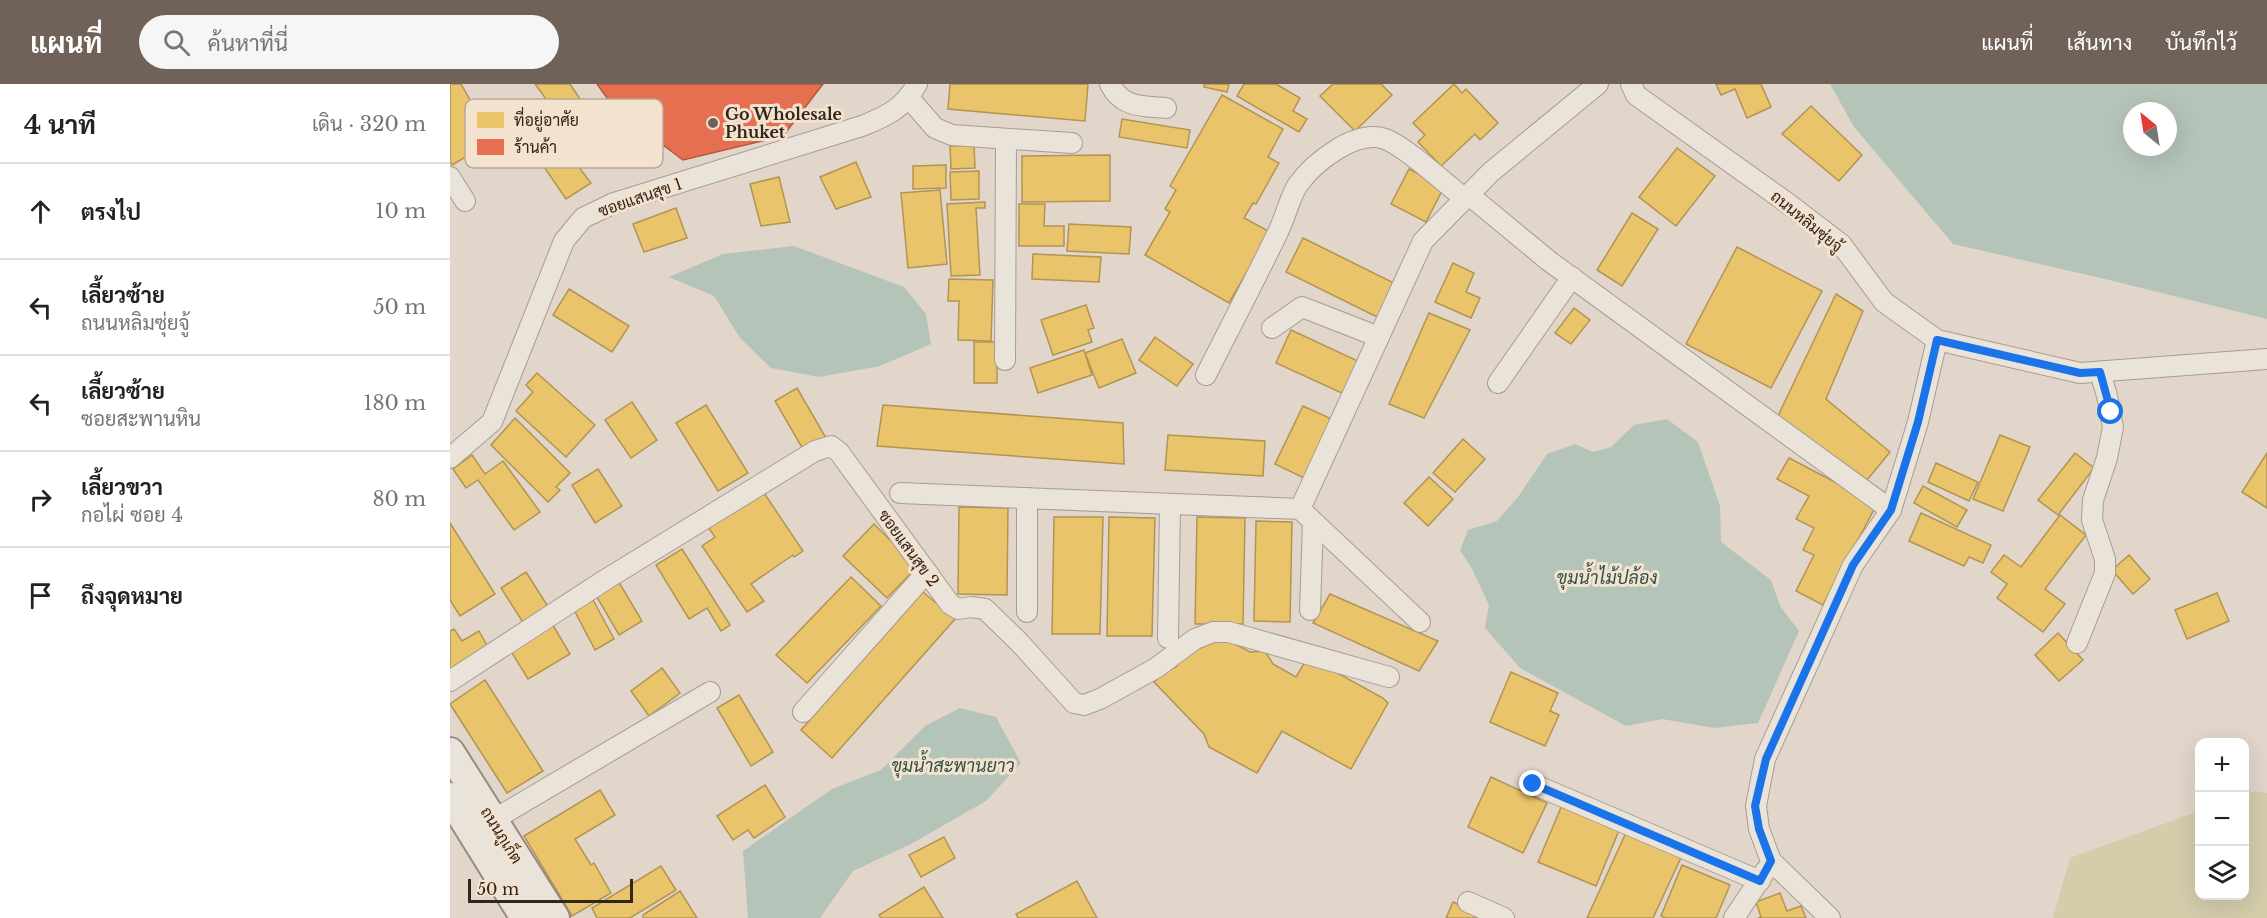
<!DOCTYPE html>
<html lang="th">
<meta charset="utf-8">
<style>
body{margin:0;font-family:"Libre Baskerville",Sarabun,serif;background:#f6f6f6;color:#222}
.controls{position:absolute;right:18px;bottom:18px;display:grid;overflow:hidden;border-radius:12px;box-shadow:0 6px 24px #0002}
.controls button{width:54px;height:54px;display:grid;place-items:center;padding:0;border:0;border-bottom:2px solid #e0e0e0;background:#fff;color:#222;font:30px sans-serif}
.compass{position:absolute;left:1673px;top:18px;width:54px;height:54px;border-radius:50%;background:#fff;box-shadow:0 6px 24px #0002;rotate:330deg}
.scale{position:absolute;left:18px;bottom:15px;width:165px;box-sizing:border-box;padding-left:6px;border:3px solid #33241c;border-top:0;font-size:16px;line-height:21px;white-space:nowrap;color:#33241c;-webkit-text-stroke:4px #f3e2ce;paint-order:stroke}
.stop{position:absolute;width:18px;height:18px;margin:-14px;border:4px solid #1a73e8;border-radius:50%;background:#fff}
.stop.end{background:#1a73e8;border-color:#fff;box-shadow:0 2px 6px #0008}
.list{margin:0;padding:0;list-style:none}
h2{display:flex;justify-content:space-between;align-items:center;height:78px;margin:0;padding:0 24px;font-size:26px}
h2 small{font-size:20px;font-weight:400;color:#767676}
.list li{display:grid;grid-template-columns:39px 1fr auto;gap:18px;align-items:center;box-sizing:border-box;height:96px;padding:0 24px;border-top:2px solid #e0e0e0}
.list b{display:block;font-size:22px;white-space:nowrap}
.list p{margin:0;font-size:20px;white-space:nowrap;color:#767676}
.list em{font-size:20px;font-style:normal;color:#767676}
.icon{flex:none;width:33px;height:33px;fill:none;stroke:currentColor;stroke-width:2;stroke-linecap:round;stroke-linejoin:round}
.map{position:relative;flex:none;width:1817px;height:834px;overflow:hidden}
header{display:flex;align-items:center;gap:36px;box-sizing:border-box;height:84px;padding:0 30px;background:#706259;color:#fff}
header strong{font-size:28px}
nav{display:flex;gap:33px;margin-inline-start:auto;font-size:21px}
.search{width:420px;height:54px;background:#f6f6f6;display:flex;align-items:center;gap:15px;box-sizing:border-box;padding:0 21px;border-radius:33px;color:#767676;font-size:22px}
main{display:flex}
aside{flex:1;background:#fff}
.map>svg:first-child{display:block}
</style>
<header>
<strong>แผนที่</strong>
<div class="search"><svg class="icon" aria-label="search" viewBox="0 0 24 24"><circle cx="10" cy="10" r="6"/><path d="M15 15l6 6"/></svg>ค้นหาที่นี่</div>
<nav><a>แผนที่</a><a>เส้นทาง</a><a>บันทึกไว้</a></nav>
</header>
<main>
<aside>
<h2>4 นาที<small>เดิน · 320 m</small></h2>
<ul class="list">
<li><svg class="icon" aria-label="ahead" viewBox="0 0 24 24"><path d="M12 20V5M6 11l6-6 6 6"/></svg><div><b>ตรงไป</b></div><em>10 m</em></li>
<li><svg class="icon" aria-label="left" viewBox="0 0 24 24"><path d="M17 20v-9H6M10 6l-5 5 5 5"/></svg><div><b>เลี้ยวซ้าย</b><p>ถนนหลิมซุ่ยจู้</p></div><em>50 m</em></li>
<li><svg class="icon" aria-label="left" viewBox="0 0 24 24"><path d="M17 20v-9H6M10 6l-5 5 5 5"/></svg><div><b>เลี้ยวซ้าย</b><p>ซอยสะพานหิน</p></div><em>180 m</em></li>
<li><svg class="icon" aria-label="right" viewBox="0 0 24 24"><path d="M7 20v-9h11M14 6l5 5-5 5"/></svg><div><b>เลี้ยวขวา</b><p>กอไผ่ ซอย 4</p></div><em>80 m</em></li>
<li><svg class="icon" aria-label="arrive" viewBox="0 0 24 24"><path d="M6 21V4h12l-3 4 3 4H6"/></svg><div><b>ถึงจุดหมาย</b></div></li>
</ul>
</aside>
<div class="map">
<svg width="1817" height="834" viewBox="0 0 1817 834">
<rect width="100%" height="100%" fill="#e1d6c9"/>
<polygon fill="#d4cdac" points="1806,707 1817,709 1817,834 1603,834 1620,774 1749,727 1750,812 1794,812 1795,711"/>
<g fill="#b5c4b8" fill-rule="evenodd">
<path d="M 1380,0 L 1817,0 L 1817,235 L 1655,195 L 1503,160 L 1404,43 ZM 1682,27 L 1718,27 L 1718,63 L 1682,63 Z"/>
<polygon points="344,162 454,203 476,230 481,260 430,282 369,293 321,284 290,254 264,212 219,193 273,170"/>
<polygon points="1217,335 1248,358 1270,422 1271,458 1321,496 1330,522 1349,547 1308,639 1264,644 1212,635 1176,642 1070,584 1035,544 1039,521 1022,485 1010,466 1018,446 1047,437 1068,413 1097,370 1125,360 1143,368 1161,363 1184,341"/>
<polygon points="510,624 546,633 571,679 536,717 461,760 403,787 370,834 298,834 293,767 382,705 431,686 475,642"/>
</g>
<g fill="#e9c46a" stroke="#b29453" stroke-width="1.5">
<polygon points="0,0 11,0 43,57 2,81 0,78"/>
<polygon points="85,0 120,0 158,57 135,68"/>
<polygon points="500,0 638,0 635,37 498,25"/>
<polygon points="754,0 779,0 777,8 754,3"/>
<polygon points="794,0 826,0 850,14 843,27 857,35 849,48 787,12"/>
<polygon points="883,0 931,0 942,11 905,47 870,12"/>
<polygon points="1004,0 1012,9 1016,5 1048,39 1030,56 1025,50 991,82 968,58 975,51 963,39"/>
<polygon points="1266,0 1311,0 1321,23 1297,34 1285,5 1271,11"/>
<polygon points="772,11 833,45 818,73 829,79 806,120 803,119 794,134 820,148 779,219 695,171 720,128 715,125 726,106 720,102"/>
<polygon points="82,22 141,99 116,115 64,39"/>
<polygon points="1361,22 1412,71 1389,97 1332,50"/>
<polygon points="672,35 740,46 737,64 669,53"/>
<polygon points="524,61 525,84 501,85 500,62"/>
<polygon points="1227,64 1265,92 1226,142 1189,113"/>
<polygon points="660,71 660,117 572,118 572,72"/>
<polygon points="406,78 421,113 386,125 370,93"/>
<polygon points="496,81 496,104 463,105 463,82"/>
<polygon points="959,85 994,103 976,138 941,120"/>
<polygon points="529,87 529,115 501,116 500,88"/>
<polygon points="329,93 340,138 311,142 300,100"/>
<polygon points="490,106 497,180 458,184 451,109"/>
<polygon points="535,118 535,124 526,124 530,191 501,192 497,120"/>
<polygon points="569,120 595,120 594,142 614,142 614,162 569,162"/>
<polygon points="226,124 237,154 194,168 183,140"/>
<polygon points="1182,129 1208,145 1172,202 1147,186"/>
<polygon points="619,140 681,143 679,170 617,167"/>
<polygon points="853,154 948,201 931,235 836,188"/>
<polygon points="1287,163 1372,207 1321,304 1236,260"/>
<polygon points="583,170 651,173 649,198 582,195"/>
<polygon points="1003,179 1024,189 1016,208 1030,214 1021,234 985,218"/>
<polygon points="499,195 543,196 541,257 508,256 509,217 498,217"/>
<polygon points="119,205 179,242 162,268 103,231"/>
<polygon points="1386,210 1413,227 1376,315 1440,368 1417,396 1328,332"/>
<polygon points="636,221 644,244 638,246 642,258 603,271 591,236"/>
<polygon points="1124,224 1140,236 1121,260 1105,249"/>
<polygon points="979,229 1020,246 974,334 939,320"/>
<polygon points="841,246 910,278 894,310 826,279"/>
<polygon points="705,253 743,280 727,302 689,276"/>
<polygon points="672,255 686,289 649,304 635,269"/>
<rect x="524" y="258" width="23" height="41"/>
<polygon points="634,266 642,291 588,309 580,284"/>
<polygon points="87,289 145,341 116,373 66,327 83,308 76,301"/>
<polygon points="347,304 376,354 354,367 325,317"/>
<polygon points="182,318 207,356 181,374 155,336"/>
<polygon points="256,321 298,389 268,407 226,339"/>
<polygon points="433,321 673,339 674,380 427,362"/>
<polygon points="853,322 886,337 858,396 825,380"/>
<polygon points="65,334 120,389 106,403 110,406 98,418 41,361"/>
<polygon points="718,351 815,357 813,392 715,386"/>
<polygon points="1550,351 1580,363 1553,427 1523,415"/>
<polygon points="1013,355 1035,375 1005,408 983,389"/>
<polygon points="1625,369 1644,384 1608,431 1588,416"/>
<polygon points="1817,369 1817,424 1792,408"/>
<polygon points="22,371 35,390 53,377 90,428 64,446 28,396 16,404 3,385"/>
<polygon points="1339,374 1427,420 1373,521 1346,507 1364,471 1353,466 1364,444 1346,435 1359,412 1327,395"/>
<polygon points="1486,379 1528,398 1519,417 1478,398"/>
<polygon points="148,385 172,422 145,439 122,401"/>
<polygon points="979,393 1003,415 978,442 954,419"/>
<polygon points="1473,402 1517,426 1507,443 1464,419"/>
<polygon points="312,406 353,467 344,473 343,471 301,500 314,517 297,528 252,462 265,453 258,443"/>
<polygon points="509,423 558,424 557,511 508,510"/>
<polygon points="1471,429 1541,461 1533,479 1519,473 1514,482 1459,457"/>
<polygon points="1610,431 1636,451 1595,505 1615,520 1593,548 1547,514 1557,500 1541,488 1554,471 1571,483"/>
<polygon points="604,433 653,433 650,550 602,550"/>
<polygon points="659,433 705,434 702,552 657,552"/>
<polygon points="747,433 795,434 793,540 745,540"/>
<polygon points="806,437 842,438 840,538 804,537"/>
<polygon points="0,439 45,510 10,532 0,516"/>
<polygon points="424,440 467,483 437,514 393,472"/>
<polygon points="232,465 280,541 271,547 257,524 239,535 206,481"/>
<polygon points="1679,471 1700,495 1683,510 1662,486"/>
<polygon points="76,488 99,524 74,540 51,504"/>
<polygon points="401,493 431,522 357,599 326,571"/>
<polygon points="167,495 192,537 169,551 144,508"/>
<polygon points="473,508 505,535 382,674 351,646"/>
<polygon points="1767,509 1779,537 1737,555 1725,526"/>
<polygon points="880,510 988,557 969,587 863,539"/>
<polygon points="141,512 164,555 145,566 122,522"/>
<polygon points="101,538 120,570 78,595 59,564"/>
<polygon points="4,545 12,557 29,547 39,565 0,589 0,547"/>
<polygon points="1608,549 1633,576 1609,597 1585,571"/>
<polygon points="774,554 800,568 815,567 823,580 846,593 858,573 933,614 938,619 901,685 832,647 807,689 759,663 754,650 704,598 714,588 726,583 736,570"/>
<polygon points="212,584 230,609 199,632 181,607"/>
<polygon points="1061,588 1108,609 1100,627 1109,631 1095,662 1040,638"/>
<polygon points="35,596 93,687 57,709 0,620"/>
<polygon points="289,611 323,668 301,682 267,624"/>
<polygon points="1041,693 1097,719 1073,769 1018,743"/>
<polygon points="315,701 335,733 304,754 298,746 283,756 267,732"/>
<polygon points="150,706 165,731 125,755 141,781 144,779 161,809 122,832 74,752"/>
<polygon points="1112,721 1170,744 1146,802 1088,778"/>
<polygon points="1179,742 1234,767 1203,834 1137,834"/>
<polygon points="494,753 505,774 471,793 459,771"/>
<polygon points="1232,781 1280,801 1266,834 1215,834 1211,832"/>
<polygon points="211,782 226,806 180,834 147,834 142,824"/>
<polygon points="627,797 647,834 568,834 566,830"/>
<polygon points="474,803 493,834 431,834 429,831"/>
<polygon points="230,807 247,834 193,834 193,831"/>
<polygon points="1330,809 1337,827 1351,822 1356,834 1308,834 1311,833 1306,818"/>
<polygon points="1003,818 1039,834 996,834"/>
</g>
<polygon fill="#e76f51" stroke="#b15841" stroke-width="1.5" points="147,0 373,0 333,52 233,76 165,25"/>
<g fill="none" stroke-linecap="round" stroke-linejoin="round">
<g stroke="#a69c93" stroke-width="22">
<g id="street">
<path d="M 660,0 C 672,24 692,22 716,24"/>
<polyline points="1181,0 1186,11 1336,118 1391,160 1434,218 1487,256 1630,289 1817,275"/>
<polyline points="459,14 485,44 502,51 622,59"/>
<polyline points="0,93 15,117"/>
<polyline points="1019,111 1099,177 1441,426"/>
<polyline points="822,244 852,223 929,253"/>
<polyline points="555,276 556,55"/>
<path d="M 756,291 C 780,243 805,196 828,148 C 835,134 839,116 847,102 C 863,79 905,45 935,55 C 955,62 996,100 1015,115"/>
<polyline points="1048,299 1122,193"/>
<path d="M 0,374 L 42,338 L 114,157 L 133,134 L 164,119 L 412,42 C 437,32 454,24 467,0"/>
<polyline points="450,409 850,425 970,538"/>
<polyline points="577,414 577,528"/>
<polyline points="850,425 973,157 1041,88 1148,0"/>
<polyline points="860,526 863,438"/>
<polyline points="718,554 720,420"/>
<polyline points="1627,559 1655,489 1655,475 1642,436 1643,416 1657,374 1663,343 1657,312 1650,288"/>
<polyline points="0,597 155,496 365,367 381,362 389,368 500,520 508,525 521,523 535,525 569,558 624,619 634,621 650,615 706,584 745,555 763,548 779,548 939,593"/>
<polyline points="353,628 477,488"/>
<polyline points="1083,700 1310,797"/>
<polyline points="43,736 260,608"/>
<polyline points="1018,818 1054,834"/>
<polyline points="1284,834 1316,786"/>
<polyline points="1380,834 1321,777 1309,745 1306,722 1315,675 1403,481 1441,426 1468,338 1487,256"/>
</g>
</g>
<g stroke="#968b83" stroke-width="32">
<g id="secondary">
<polyline points="0,668 105,834"/>
<polyline points="0,713 75,834"/>
</g>
</g>
<use href="#street" stroke="#eae3da" stroke-width="20"/>
<use href="#secondary" stroke="#eae3da" stroke-width="28"/>
</g>
<g fill="none" stroke-linecap="round" stroke-linejoin="round">
<polyline stroke="#1a73e8" stroke-width="8" points="1083,700 1310,797 1321,777 1309,745 1305,722 1316,675 1403,481 1441,426 1468,338 1487,256 1630,289 1650,288 1661,328"/>
</g>
<circle fill="#706259" stroke="#f3e2ce" stroke-width="2" cx="263" cy="39" r="6"/>
<g text-anchor="middle" dominant-baseline="central" stroke-width="6" stroke-linejoin="round" paint-order="stroke">
<g font-size="16" font-weight="bold" fill="#33241c" stroke="#f3e2ce" text-anchor="start">
<text x="275" y="30">Go Wholesale<tspan x="275" dy="18">Phuket</tspan></text>
</g>
<g font-size="16" fill="#33241c" stroke="#f3e2ce">
<text transform="translate(190 113) rotate(-19)">ซอยแสนสุข 1</text>
<text transform="translate(1357 137) rotate(39)">ถนนหลิมซุ่ยจู้</text>
<text transform="translate(459 464) rotate(54)">ซอยแสนสุข 2</text>
<text transform="translate(52 751) rotate(58)">ถนนภูเก็ต</text>
</g>
<g font-size="18" font-style="italic" fill="#2c524a" stroke="#f3e2ce">
<text x="1157" y="494">ขุมน้ำไม้ปล้อง</text>
<text x="503" y="682">ขุมน้ำสะพานยาว</text>
</g>
</g>
<rect x="15" y="15" width="198" height="69" rx="9" fill="#f3e2ce" stroke="#b9a999" stroke-width="1.5"/>
<rect x="27" y="28" width="27" height="16" fill="#e9c46a"/>
<rect x="27" y="55" width="27" height="16" fill="#e76f51"/>
<g font-size="16" fill="#33241c">
<text x="64" y="42">ที่อยู่อาศัย</text>
<text x="64" y="69">ร้านค้า</text>
</g>
</svg>
<div class="controls">
<button>+</button>
<button>−</button>
<button><svg class="icon" aria-label="layers" viewBox="0 0 24 24"><path d="M12 4l9 5-9 5-9-5zM3 14l9 5 9-5"/></svg></button>
</div>
<svg class="compass" viewBox="-18 -18 36 36"><path d="M0-13l5 13h-10z" fill="#e53935"/><path d="M0 13l5-13h-10z" fill="#767676"/></svg>
<div class="scale">50 m</div>
<div class="stop" style="left:1661px;top:328px"></div>
<div class="stop end" style="left:1083px;top:700px"></div>
</div>
</main>
